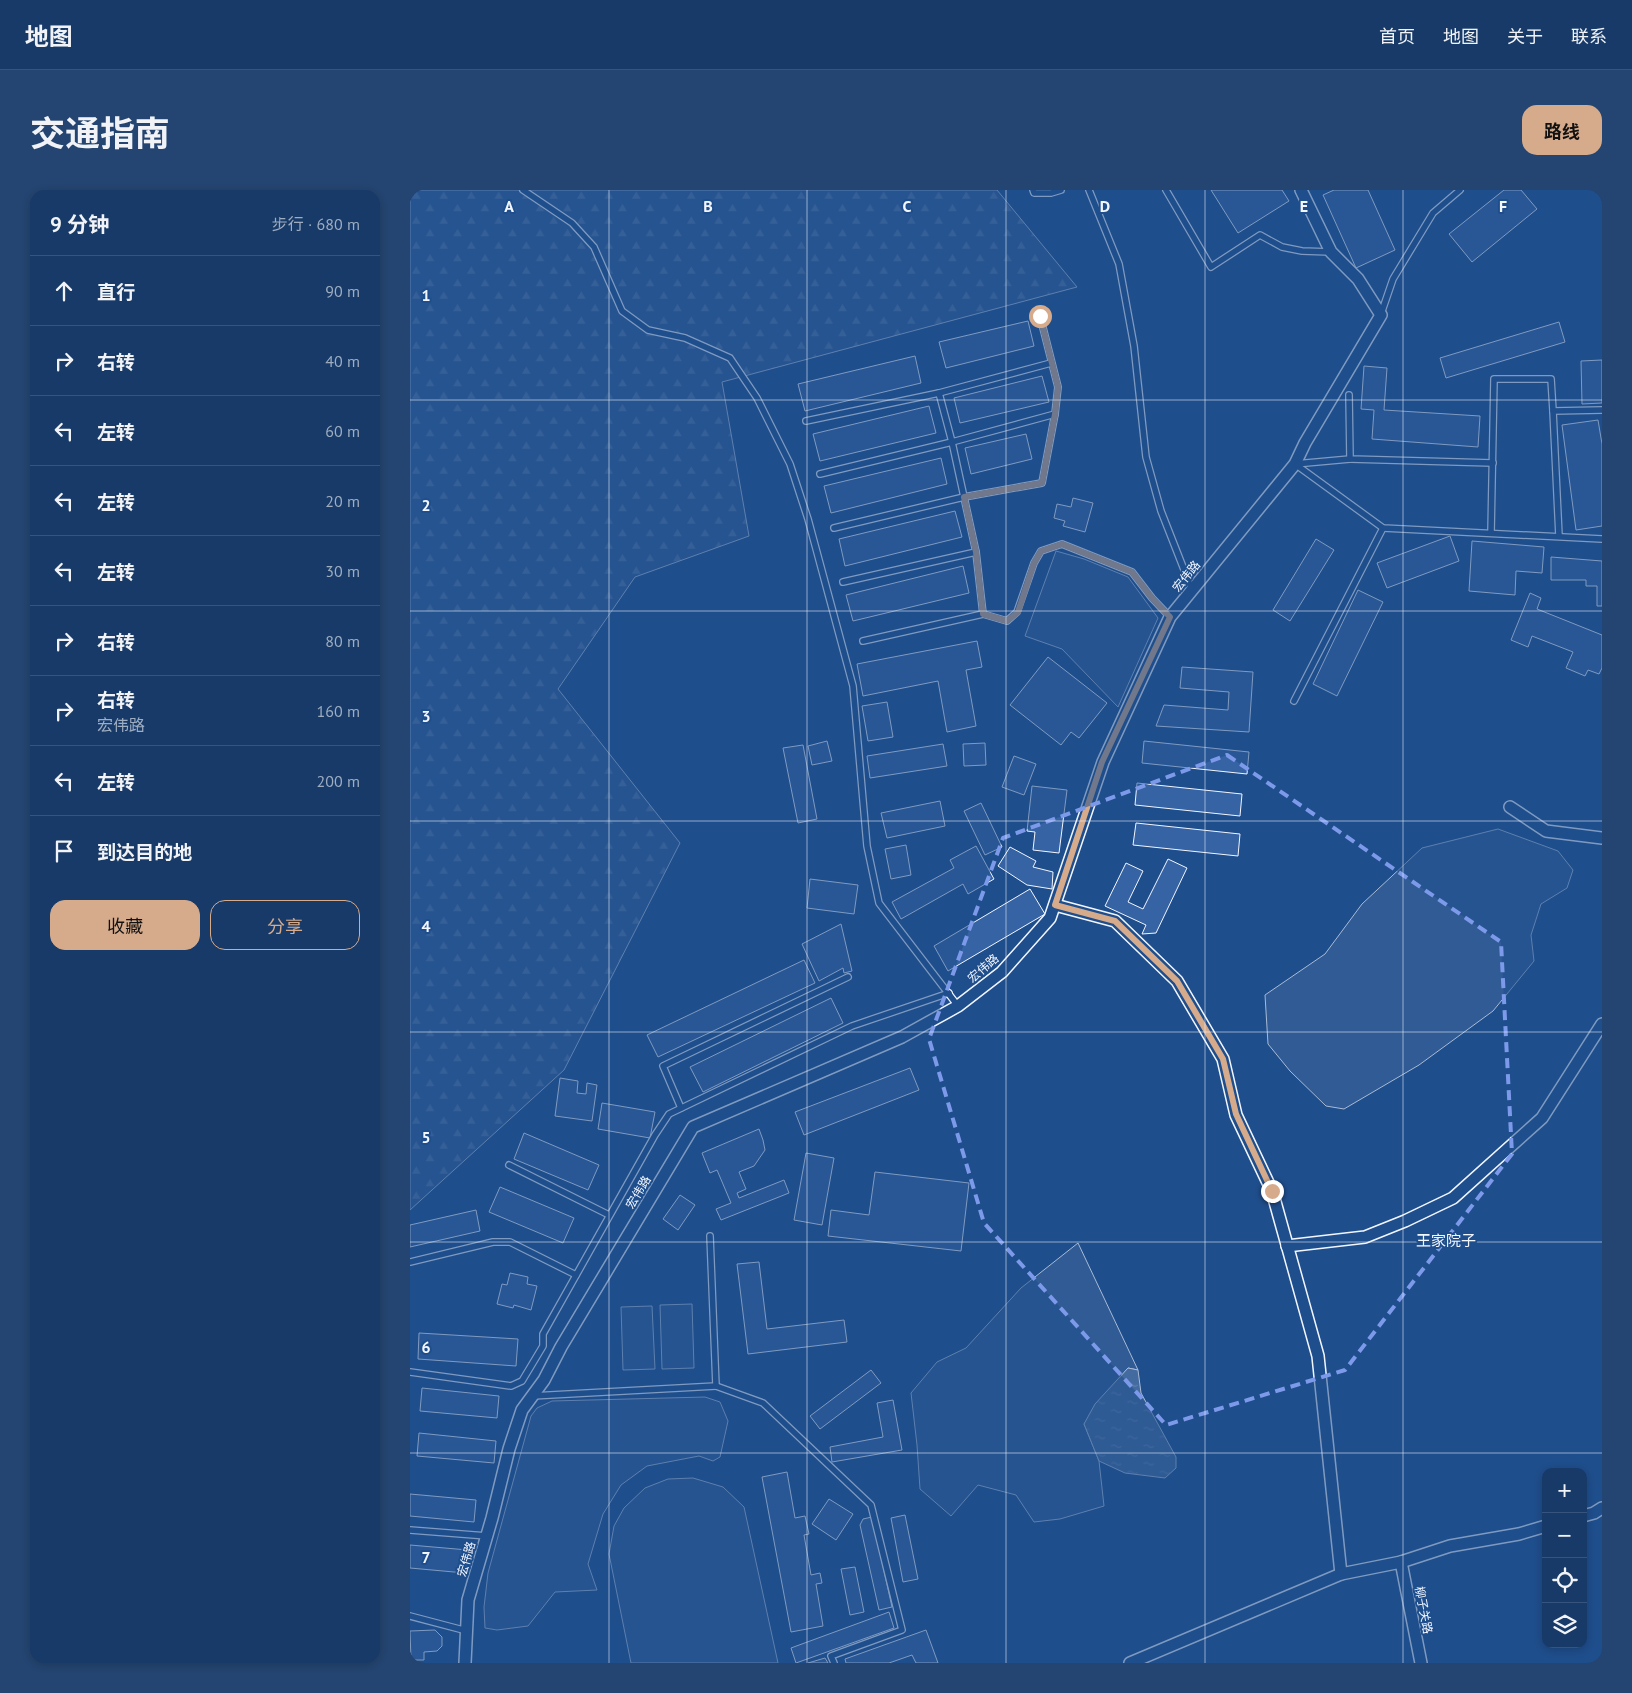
<!DOCTYPE html>
<html lang="zh">
<meta charset="utf-8">
<style>
body{margin:0;font-family:"PT Sans","Noto Sans SC",sans-serif;background:#244571;color:#f1f3f6}
.controls{position:absolute;right:15px;bottom:15px;display:grid;overflow:hidden;border-radius:10px;box-shadow:0 2px 8px #0003}
.controls button{width:45px;height:45px;display:grid;place-items:center;padding:0;border:0;border-bottom:1px solid #36547d;background:#173a69;color:#f1f3f6;font:25px sans-serif}
.stop{position:absolute;width:15px;height:15px;margin:-11px;border:4px solid #d6ab8b;border-radius:50%;background:#fff}
.stop.end{background:#d6ab8b;border-color:#fff;box-shadow:0 1px 5px #0008}
.list{margin:0;padding:0;list-style:none}
h2{display:flex;justify-content:space-between;align-items:center;height:65px;margin:0;padding:0 20px;font-size:21px}
h2 small{font-size:16px;font-weight:400;color:#9eadc0}
.list li{display:grid;grid-template-columns:32px 1fr auto;gap:15px;align-items:center;box-sizing:border-box;height:70px;padding:0 20px;border-top:1px solid #36547d}
.list b{display:block;font-size:19px;white-space:nowrap}
.list p{margin:0;font-size:16px;white-space:nowrap;color:#9eadc0}
.list em{font-size:16px;font-style:normal;color:#9eadc0}
.actions{display:flex;gap:10px;padding:15px 20px}
.actions a{flex:1;padding:11px 0;border:1px solid #d6ab8b;border-radius:15px;text-align:center;font-size:18px;color:#d6ab8b}
.actions .main{background:#d6ab8b;color:#111}
.icon{flex:none;width:28px;height:28px;fill:none;stroke:currentColor;stroke-width:2;stroke-linecap:round;stroke-linejoin:round}
.map{position:relative;flex:none;width:1192px;height:1473px;overflow:hidden;border-radius:15px}
header{display:flex;align-items:center;gap:30px;box-sizing:border-box;height:70px;padding:0 25px;background:#173a69;border-bottom:1px solid #36547d}
header strong{font-size:24px}
nav{display:flex;gap:28px;margin-inline-start:auto;font-size:18px}
.intro{display:flex;align-items:center;justify-content:space-between;box-sizing:border-box;height:120px;padding:0 30px}
h1{margin:0;font-size:35px}
.button{padding:12px 22px;border-radius:15px;background:#d6ab8b;color:#111;font-size:18px;font-weight:700}
main{display:flex;gap:30px;padding:0 30px}
aside{flex:1;background:#173a69;border-radius:15px;box-shadow:0 2px 8px #0003}
.map>svg:first-child{display:block}
</style>
<header>
<strong>地图</strong>
<nav><a>首页</a><a>地图</a><a>关于</a><a>联系</a></nav>
</header>
<div class="intro"><h1>交通指南</h1><a class="button">路线</a></div>
<main>
<aside>
<h2>9 分钟<small>步行 · 680 m</small></h2>
<ul class="list">
<li><svg class="icon" aria-label="ahead" viewBox="0 0 24 24"><path d="M12 20V5M6 11l6-6 6 6"/></svg><div><b>直行</b></div><em>90 m</em></li>
<li><svg class="icon" aria-label="right" viewBox="0 0 24 24"><path d="M7 20v-9h11M14 6l5 5-5 5"/></svg><div><b>右转</b></div><em>40 m</em></li>
<li><svg class="icon" aria-label="left" viewBox="0 0 24 24"><path d="M17 20v-9H6M10 6l-5 5 5 5"/></svg><div><b>左转</b></div><em>60 m</em></li>
<li><svg class="icon" aria-label="left" viewBox="0 0 24 24"><path d="M17 20v-9H6M10 6l-5 5 5 5"/></svg><div><b>左转</b></div><em>20 m</em></li>
<li><svg class="icon" aria-label="left" viewBox="0 0 24 24"><path d="M17 20v-9H6M10 6l-5 5 5 5"/></svg><div><b>左转</b></div><em>30 m</em></li>
<li><svg class="icon" aria-label="right" viewBox="0 0 24 24"><path d="M7 20v-9h11M14 6l5 5-5 5"/></svg><div><b>右转</b></div><em>80 m</em></li>
<li><svg class="icon" aria-label="right" viewBox="0 0 24 24"><path d="M7 20v-9h11M14 6l5 5-5 5"/></svg><div><b>右转</b><p>宏伟路</p></div><em>160 m</em></li>
<li><svg class="icon" aria-label="left" viewBox="0 0 24 24"><path d="M17 20v-9H6M10 6l-5 5 5 5"/></svg><div><b>左转</b></div><em>200 m</em></li>
<li><svg class="icon" aria-label="arrive" viewBox="0 0 24 24"><path d="M6 21V4h12l-3 4 3 4H6"/></svg><div><b>到达目的地</b></div></li>
</ul>
<div class="actions"><a class="main">收藏</a><a>分享</a></div>
</aside>
<div class="map">
<svg width="1192" height="1473" viewBox="0 0 1192 1473">
<defs>
<pattern id="forest-firs" width="22" height="20" patternUnits="userSpaceOnUse" patternTransform="scale(1.25)"><rect width="22" height="20" fill="#305b95"/><path d="M5 1l3.5 6h-7zM16 11l3.5 6h-7z" fill="#4e73a5"/></pattern>
<pattern id="water-ripples" width="26" height="14" patternUnits="userSpaceOnUse" patternTransform="scale(1.25)"><rect width="26" height="14" fill="#446ba0"/><path d="M2 4q2-2 4 0t4 0M15 11q2-2 4 0t4 0" fill="none" stroke="#5f81ae"/></pattern>
</defs>
<rect width="100%" height="100%" fill="#1f4e8c"/>
<g fill="#305b95" stroke="#a8bbd7">
<polygon points="646,361 674,369 718,387 748,428 708,517 652,459 615,446"/>
<polygon points="1088,639 1148,661 1163,680 1157,698 1131,714 1121,745 1124,771 1083,821 1009,875 934,919 916,916 880,881 858,854 855,805 915,764 952,714 1012,658"/>
<polygon points="668,1053 728,1180 718,1178 674,1234 689,1271 694,1316 650,1329 624,1332 606,1305 568,1295 541,1326 510,1299 507,1255 501,1203 527,1172 556,1158 611,1098"/>
<polygon points="282,1114 284,1178 252,1179 250,1115"/>
<polygon points="242,1116 245,1179 213,1180 211,1117"/>
<polygon points="295,1207 310,1212 318,1231 310,1267 303,1271 289,1266 237,1276 211,1295 193,1324 178,1374 187,1400 145,1402 118,1436 87,1440 75,1438 74,1417 78,1383 121,1226 127,1218 142,1211"/>
<polygon points="283,1288 313,1297 334,1317 368,1473 221,1473 199,1364 204,1336 214,1318 235,1298 258,1289"/>
</g>
<polygon fill="url(#forest-firs)" stroke="#a8bbd7" points="0,0 587,0 667,97 312,192 339,346 225,387 148,499 270,653 154,880 0,1020"/>
<polygon fill="url(#water-ripples)" stroke="#a8bbd7" points="718,1178 728,1180 731,1203 766,1267 766,1278 755,1288 715,1283 689,1271 674,1234 685,1214"/>
<g fill="#3563a3" stroke="#f2f6ff">
<polygon points="801,0 872,0 879,11 828,43"/>
<polygon points="924,0 958,0 985,60 946,78 913,5"/>
<polygon points="1094,0 1111,0 1127,19 1062,72 1039,44"/>
<polygon points="618,131 624,156 536,178 529,152"/>
<polygon points="1149,132 1155,152 1036,188 1030,168"/>
<polygon points="505,166 511,193 395,221 388,194"/>
<polygon points="1192,170 1192,213 1172,214 1171,171"/>
<polygon points="954,176 977,178 974,220 1070,226 1068,257 962,249 964,220 951,219"/>
<polygon points="632,186 639,212 550,233 544,208"/>
<polygon points="519,216 526,243 410,271 403,244"/>
<polygon points="1188,230 1192,254 1192,336 1166,340 1152,235"/>
<polygon points="616,244 622,269 561,284 555,258"/>
<polygon points="531,268 537,294 421,323 414,296"/>
<polygon points="663,308 683,313 675,342 653,336 655,331 644,328 647,314 661,317"/>
<polygon points="545,321 552,347 435,376 429,349"/>
<polygon points="1040,346 1049,371 977,398 967,373"/>
<polygon points="906,349 924,360 880,431 863,420"/>
<polygon points="1062,351 1134,357 1132,383 1106,381 1105,405 1059,401"/>
<polygon points="1141,367 1192,371 1192,416 1187,416 1187,396 1176,396 1176,390 1141,390"/>
<polygon points="553,376 559,403 443,431 436,405"/>
<polygon points="948,400 973,412 927,506 903,494"/>
<polygon points="1120,403 1131,408 1127,419 1192,445 1192,478 1189,484 1178,480 1175,486 1156,478 1163,462 1122,446 1118,457 1101,450"/>
<polygon points="567,451 572,477 556,480 566,536 537,542 528,491 453,506 447,474"/>
<polygon points="638,467 697,513 669,548 661,542 651,555 600,515"/>
<polygon points="772,477 843,482 839,542 746,536 754,515 818,520 819,502 770,498"/>
<polygon points="477,512 483,547 458,551 452,516"/>
<polygon points="417,551 422,571 402,575 398,556"/>
<polygon points="734,551 839,562 837,584 732,573"/>
<polygon points="575,553 576,575 554,576 553,554"/>
<polygon points="533,554 537,576 460,588 457,566"/>
<polygon points="393,555 407,629 388,633 373,558"/>
<polygon points="604,566 626,574 614,605 592,597"/>
<polygon points="727,593 832,604 830,626 725,615"/>
<polygon points="622,596 657,600 649,663 623,660 625,642 617,641"/>
<polygon points="530,611 535,636 477,648 471,623"/>
<polygon points="571,613 592,657 575,665 554,621"/>
<polygon points="726,633 830,644 828,666 723,655"/>
<polygon points="496,655 501,685 481,689 475,659"/>
<polygon points="566,656 584,689 558,704 553,694 491,729 482,712 544,678 540,670"/>
<polygon points="600,657 626,671 623,677 643,682 642,699 617,695 588,676"/>
<polygon points="758,669 777,678 746,743 732,744 736,735 695,716 716,673 733,681 718,712 733,719"/>
<polygon points="400,689 448,695 444,724 397,718"/>
<polygon points="620,699 635,724 538,781 524,756"/>
<polygon points="431,734 442,781 434,783 433,778 409,791 392,754"/>
<polygon points="394,770 405,793 248,867 237,845"/>
<polygon points="421,808 433,833 293,902 280,877"/>
<polygon points="500,878 509,900 394,945 385,922"/>
<polygon points="150,888 168,891 167,903 176,904 177,893 187,895 182,931 145,926"/>
<polygon points="192,913 245,922 240,948 188,939"/>
<polygon points="349,939 353,950 355,960 344,976 329,982 336,999 327,1003 329,1008 374,990 379,1003 311,1030 306,1019 321,1013 307,980 300,983 292,963"/>
<polygon points="114,943 189,975 178,1000 104,969"/>
<polygon points="396,963 424,968 412,1035 384,1030"/>
<polygon points="465,982 559,993 551,1061 418,1046 421,1020 459,1025"/>
<polygon points="90,997 164,1028 153,1053 79,1022"/>
<polygon points="270,1005 285,1015 268,1040 253,1029"/>
<polygon points="66,1020 70,1041 0,1057 0,1035"/>
<polygon points="349,1072 357,1139 434,1130 437,1152 338,1164 327,1074"/>
<polygon points="100,1083 118,1087 117,1094 127,1096 121,1120 104,1115 103,1118 87,1114 92,1094 97,1095"/>
<polygon points="9,1143 108,1149 106,1176 8,1169"/>
<polygon points="461,1180 471,1193 410,1239 400,1226"/>
<polygon points="12,1198 89,1206 87,1228 10,1221"/>
<polygon points="483,1210 492,1260 422,1272 420,1257 473,1247 467,1213"/>
<polygon points="9,1243 86,1251 84,1273 7,1266"/>
<polygon points="377,1282 385,1328 395,1326 399,1344 394,1345 401,1385 410,1383 412,1393 406,1394 413,1436 381,1442 352,1287"/>
<polygon points="0,1304 66,1310 64,1332 0,1326"/>
<polygon points="419,1309 443,1324 426,1350 402,1334"/>
<polygon points="495,1325 508,1389 493,1392 481,1328"/>
<polygon points="462,1327 482,1417 469,1420 450,1335 453,1329"/>
<polygon points="0,1355 58,1360 55,1383 0,1378"/>
<polygon points="445,1377 454,1422 440,1425 431,1379"/>
<polygon points="479,1422 484,1438 386,1473 381,1458"/>
<polygon points="25,1440 32,1447 32,1456 27,1461 14,1462 14,1470 1,1470 0,1441"/>
<polygon points="516,1440 528,1473 506,1473 502,1465 479,1473 436,1473 435,1469"/>
<polygon points="415,1468 418,1473 398,1473"/>
</g>
<g fill="none" stroke-linecap="round" stroke-linejoin="round">
<g stroke="#f2f6ff" stroke-width="8">
<g id="lane">
<polyline points="113,0 162,33 184,57 212,121 238,140 275,148 320,168 347,208 380,274 398,329 443,496 457,656 469,713 548,816"/>
<polyline points="623,0 624,3 641,3 651,0"/>
<polyline points="679,0 709,74 724,156 736,267 751,321 782,400"/>
<polyline points="756,0 801,77 850,45 872,57 892,61 921,62"/>
<polyline points="971,124 983,89 1023,23 1050,0"/>
<polyline points="529,203 542,252 566,362 573,424"/>
<polyline points="939,205 940,269 1083,273"/>
<polyline points="396,231 529,203 641,173"/>
<polyline points="885,274 973,338 1192,349"/>
<polyline points="885,274 940,269"/>
<polyline points="410,284 542,252 645,224"/>
<polyline points="424,338 554,307 632,293 645,224 648,197 630,126"/>
<polyline points="1081,343 1084,189 1141,189 1143,221"/>
<polyline points="1149,346 1143,221 1192,220"/>
<polyline points="433,392 566,362"/>
<polyline points="453,451 573,424 597,431 607,422 624,373 631,361 652,354 722,382 742,408 760,427"/>
<polyline points="884,511 973,338"/>
<polyline points="271,918 253,876 438,787"/>
<polyline points="99,975 199,1025"/>
<polyline points="0,1072 83,1052 100,1052 166,1085"/>
<polyline points="0,1182 101,1196 112,1191 133,1156 133,1144 245,945 259,924 442,836 539,803"/>
<polyline points="306,1196 353,1213 461,1315 492,1440 421,1466 424,1473"/>
<polyline points="122,1206 306,1196 300,1046"/>
<polyline points="0,1340 77,1346"/>
<polyline points="0,1426 57,1441"/>
</g>
</g>
<g stroke="#f2f6ff" stroke-width="14">
<g id="street">
<polyline points="1100,617 1136,641 1192,648"/>
<polyline points="645,715 705,731 767,791 813,869 826,925 862,1001 908,1166 931,1384"/>
<polyline points="877,1056 955,1047 995,1031 1043,1008 1132,928 1192,834"/>
<polyline points="1173,1326 1184,1323 1192,1318"/>
<polyline points="991,1372 1011,1473"/>
<polyline points="55,1473 58,1410 82,1328 99,1259 112,1220 134,1190 151,1157 283,937 492,847 548,816 592,782 640,728 693,572 760,427 885,274 895,253 971,125 948,89 921,62 891,0"/>
<polyline points="720,1473 931,1384 991,1372 1040,1356 1109,1344 1136,1336"/>
</g>
</g>
<use href="#lane" stroke="#1f4e8c" stroke-width="5.5"/>
<use href="#street" stroke="#1f4e8c" stroke-width="11"/>
</g>
<g fill="none" stroke-linecap="round" stroke-linejoin="round">
<polyline stroke="#d6ab8b" stroke-width="6" points="630,126 648,197 645,224 632,293 554,307 566,362 573,424 597,431 608,422 624,373 631,361 652,354 722,382 742,408 760,427 692,572 645,715 705,731 767,791 813,869 826,924 862,1001"/>
</g>
<path d="M0 0H1192V1473H0ZM 817,565 L 1091,752 L 1102,964 L 935,1180 L 756,1235 L 574,1033 L 519,849 L 593,648 Z" fill="#1f4e8c" fill-opacity=".55" fill-rule="evenodd"/>
<path fill="none" stroke="#7d9aea" stroke-width="4" stroke-dasharray="10 6" stroke-linejoin="round" d="M 817,565 L 1091,752 L 1102,964 L 935,1180 L 756,1235 L 574,1033 L 519,849 L 593,648 Z"/>
<path fill="none" stroke="#f2f6ff" stroke-width="1" stroke-opacity="0.55" d="M 199,0 L 199,1473M 397,0 L 397,1473M 596,0 L 596,1473M 795,0 L 795,1473M 993,0 L 993,1473M 0,210 L 1192,210M 0,421 L 1192,421M 0,631 L 1192,631M 0,842 L 1192,842M 0,1052 L 1192,1052M 0,1263 L 1192,1263"/>
<g text-anchor="middle" dominant-baseline="central" stroke-width="4" stroke-linejoin="round" paint-order="stroke">
<g font-size="12" fill="#f2f6ff" stroke="#1f4e8c">
<text transform="translate(776 386) rotate(-51)">宏伟路</text>
<text transform="translate(573 778) rotate(-41)">宏伟路</text>
<text transform="translate(228 1002) rotate(-59)">宏伟路</text>
<text transform="translate(56 1369) rotate(-74)">宏伟路</text>
<text transform="translate(1014 1420) rotate(79)">柳子关路</text>
</g>
<g font-size="15" fill="#f2f6ff" stroke="#1f4e8c">
<text x="1036" y="1050">王家院子</text>
</g>
</g>
<g font-size="16" text-anchor="middle" font-weight="bold" fill="#f2f6ff" stroke="#1f4e8c" stroke-width="4" stroke-linejoin="round" paint-order="stroke">
<text x="99" y="22">A</text>
<text x="298" y="22">B</text>
<text x="497" y="22">C</text>
<text x="695" y="22">D</text>
<text x="894" y="22">E</text>
<text x="1093" y="22">F</text>
<text x="16" y="111">1</text>
<text x="16" y="321">2</text>
<text x="16" y="532">3</text>
<text x="16" y="742">4</text>
<text x="16" y="953">5</text>
<text x="16" y="1163">6</text>
<text x="16" y="1373">7</text>
</g>
</svg>
<div class="controls">
<button>+</button>
<button>−</button>
<button><svg class="icon" aria-label="locate" viewBox="0 0 24 24"><circle cx="12" cy="12" r="6"/><path d="M12 2v4M12 18v4M2 12h4M18 12h4"/></svg></button>
<button><svg class="icon" aria-label="layers" viewBox="0 0 24 24"><path d="M12 4l9 5-9 5-9-5zM3 14l9 5 9-5"/></svg></button>
</div>
<div class="stop" style="left:630px;top:126px"></div>
<div class="stop end" style="left:862px;top:1001px"></div>
</div>
</main>
